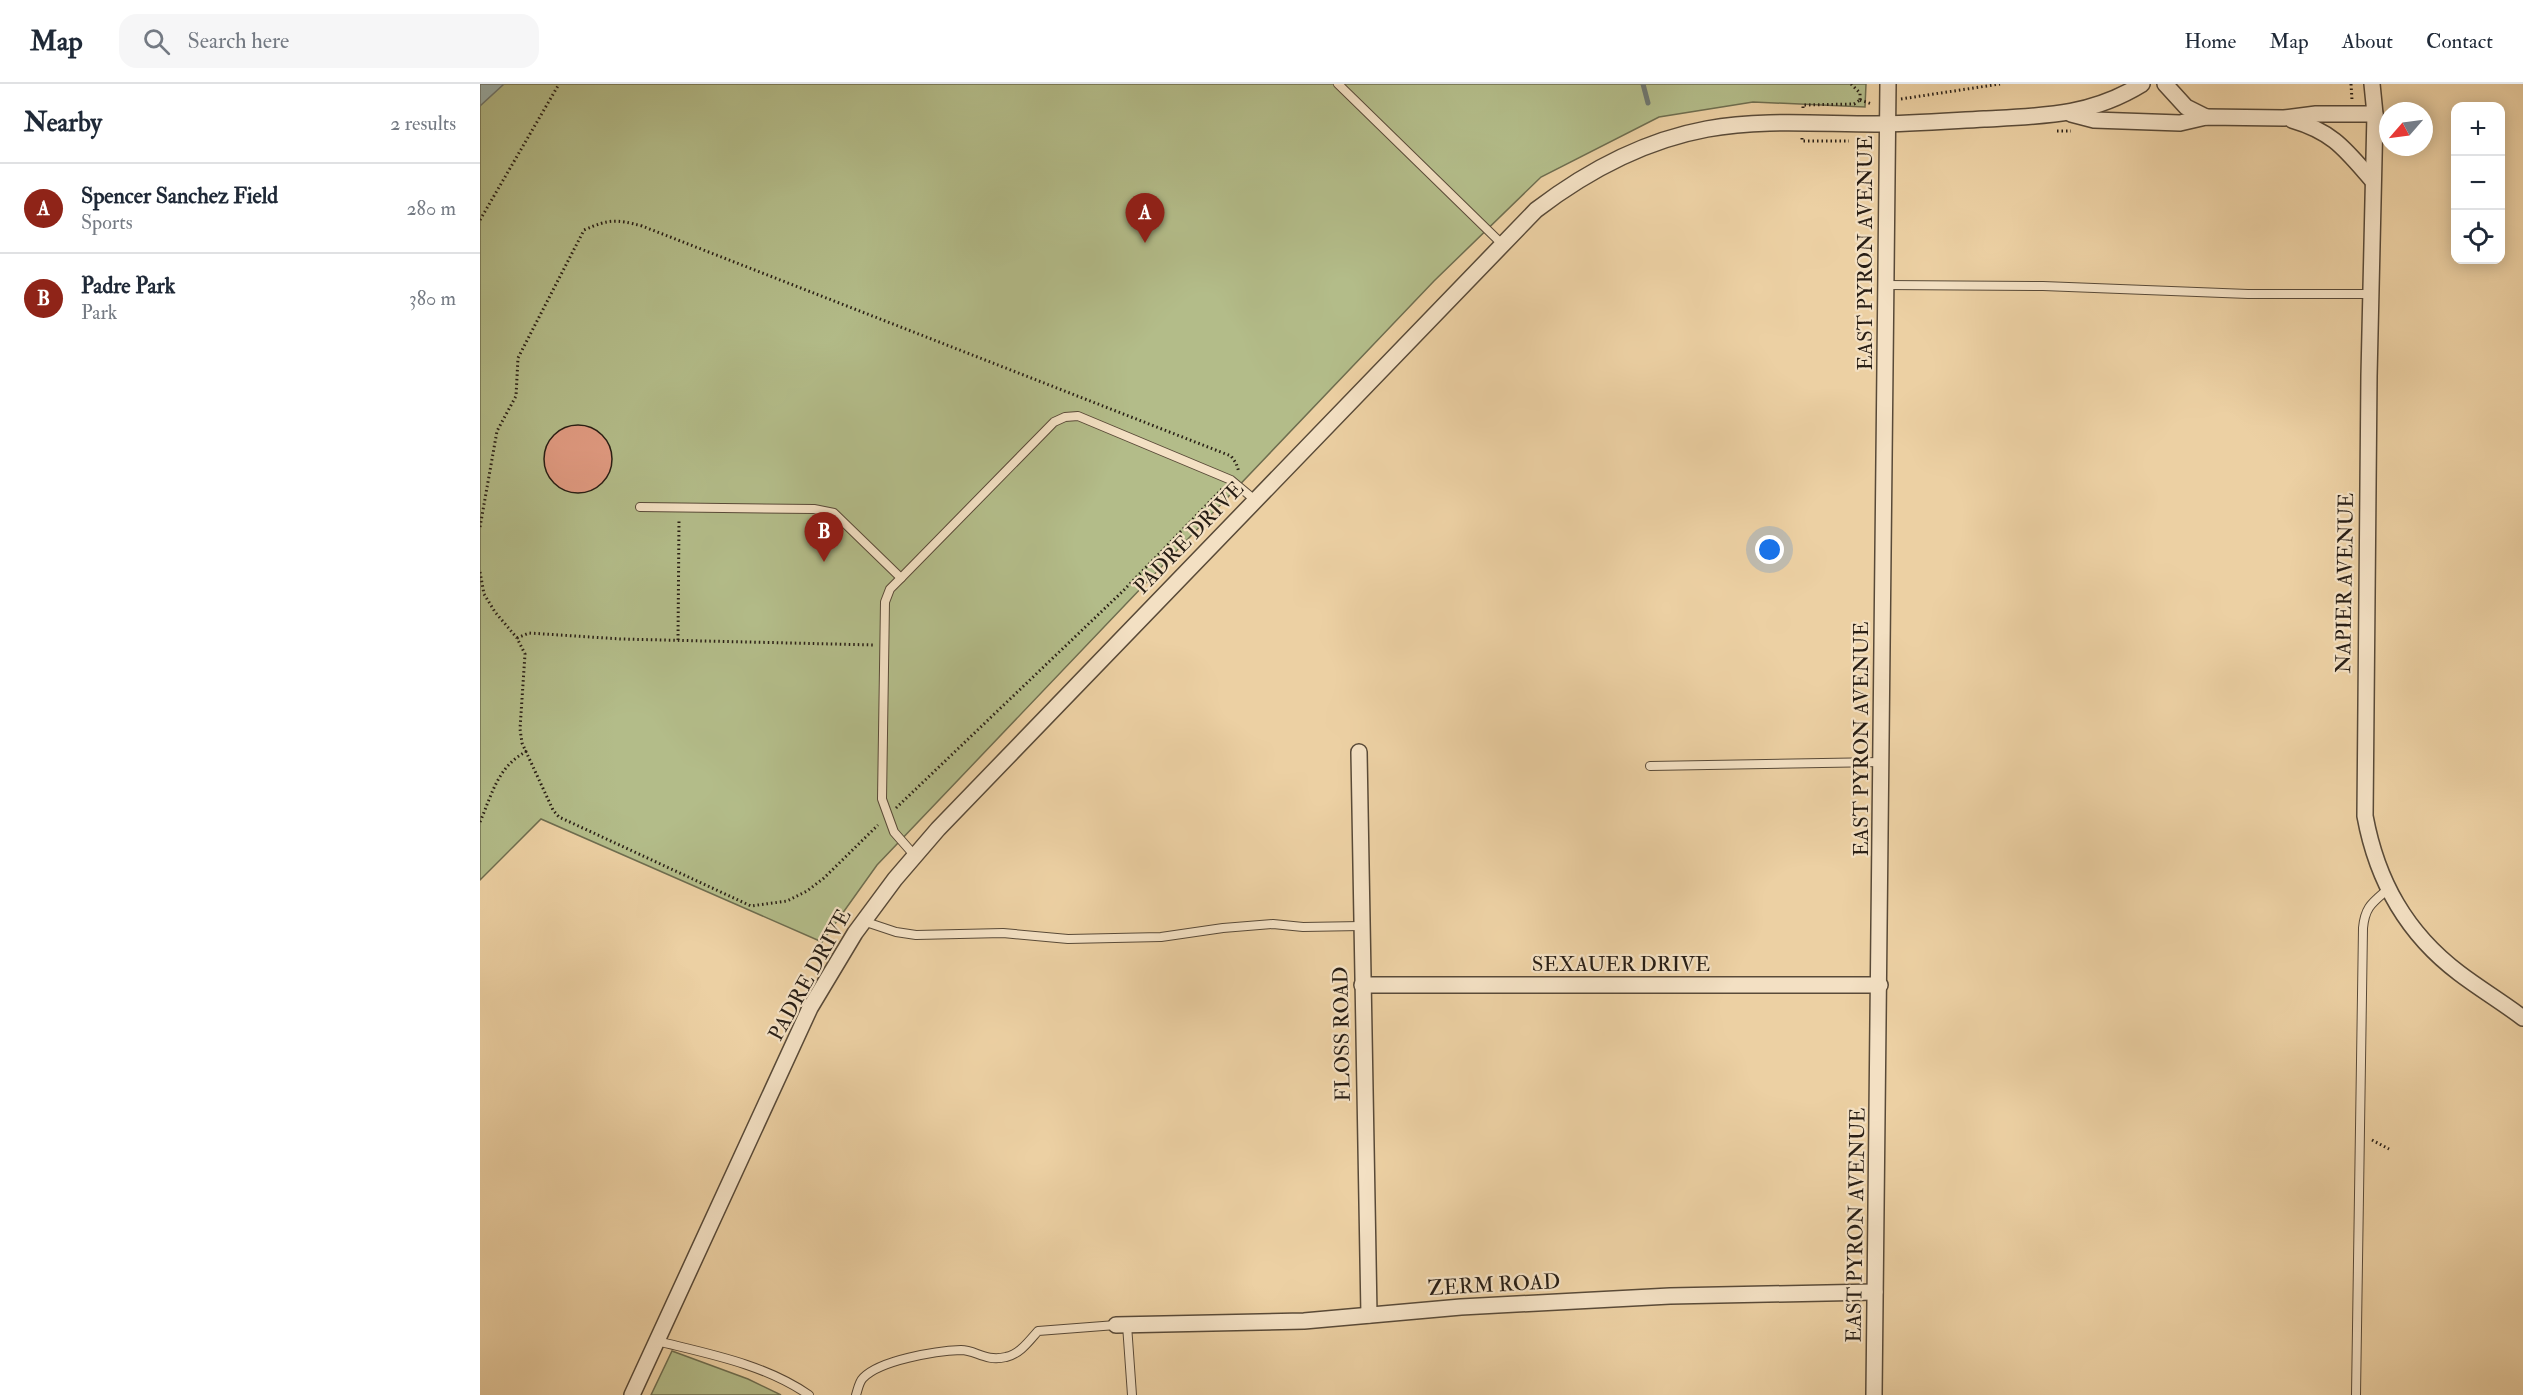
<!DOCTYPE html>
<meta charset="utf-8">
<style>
body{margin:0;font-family:"IM FELL Double Pica",serif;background:#f6f6f7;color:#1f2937}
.controls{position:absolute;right:18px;top:18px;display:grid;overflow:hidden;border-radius:12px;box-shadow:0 3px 15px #0003}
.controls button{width:54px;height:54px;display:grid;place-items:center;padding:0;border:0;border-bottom:2px solid #e0e1e3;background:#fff;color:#1f2937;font:30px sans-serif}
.compass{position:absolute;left:1899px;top:18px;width:54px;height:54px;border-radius:50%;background:#fff;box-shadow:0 3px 15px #0003;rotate:242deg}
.you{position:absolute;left:1290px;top:466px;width:21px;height:21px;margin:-15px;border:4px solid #fff;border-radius:50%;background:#1a73e8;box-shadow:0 0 0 9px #1a73e833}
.badge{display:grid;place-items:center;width:39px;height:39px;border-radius:50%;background:#8f2418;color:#fff;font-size:20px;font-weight:700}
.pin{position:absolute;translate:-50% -50px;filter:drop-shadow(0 2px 3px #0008)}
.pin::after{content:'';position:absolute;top:32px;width:21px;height:18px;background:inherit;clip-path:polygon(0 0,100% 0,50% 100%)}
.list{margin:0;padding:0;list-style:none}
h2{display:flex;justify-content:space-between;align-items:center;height:78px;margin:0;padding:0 24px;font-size:26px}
h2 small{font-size:20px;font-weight:400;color:#747a83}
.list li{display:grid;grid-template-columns:39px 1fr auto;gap:18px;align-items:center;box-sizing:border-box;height:90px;padding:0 24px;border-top:2px solid #e0e1e3}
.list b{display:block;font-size:22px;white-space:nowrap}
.list p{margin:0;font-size:20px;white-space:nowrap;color:#747a83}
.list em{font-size:20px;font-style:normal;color:#747a83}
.icon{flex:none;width:33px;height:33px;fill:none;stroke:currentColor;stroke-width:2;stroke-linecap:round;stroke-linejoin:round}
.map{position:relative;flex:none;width:2043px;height:1311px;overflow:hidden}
header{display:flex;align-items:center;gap:36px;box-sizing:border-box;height:84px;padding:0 30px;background:#fff;border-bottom:2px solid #e0e1e3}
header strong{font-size:28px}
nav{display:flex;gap:33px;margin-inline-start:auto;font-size:21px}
.search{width:420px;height:54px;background:#f6f6f7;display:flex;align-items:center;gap:15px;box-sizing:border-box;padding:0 21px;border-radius:18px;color:#747a83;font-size:22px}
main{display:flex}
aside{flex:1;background:#fff}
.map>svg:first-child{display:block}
</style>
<header>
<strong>Map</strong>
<div class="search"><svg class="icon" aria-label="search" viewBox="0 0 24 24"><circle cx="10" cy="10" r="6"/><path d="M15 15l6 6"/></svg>Search here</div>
<nav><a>Home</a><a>Map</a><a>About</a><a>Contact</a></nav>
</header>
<main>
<aside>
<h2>Nearby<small>2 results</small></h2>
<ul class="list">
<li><span class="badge">A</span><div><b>Spencer Sanchez Field</b><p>Sports</p></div><em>280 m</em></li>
<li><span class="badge">B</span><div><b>Padre Park</b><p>Park</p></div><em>380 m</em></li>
</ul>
</aside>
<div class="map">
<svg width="2043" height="1311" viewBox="0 0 2043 1311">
<rect width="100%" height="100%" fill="#ecd0a3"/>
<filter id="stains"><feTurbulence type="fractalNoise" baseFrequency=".00333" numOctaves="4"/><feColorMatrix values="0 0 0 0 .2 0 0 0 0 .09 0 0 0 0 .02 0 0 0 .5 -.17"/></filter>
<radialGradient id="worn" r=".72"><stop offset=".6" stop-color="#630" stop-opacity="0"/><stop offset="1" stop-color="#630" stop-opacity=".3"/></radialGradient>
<g fill="#b3bc89" stroke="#6e6d4f" stroke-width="1.5">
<polygon points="0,0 1386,0 1385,23 1273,18 1179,33 1061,93 954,197 397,781 342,858 61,735 0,796"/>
<polygon points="192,1267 268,1295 301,1311 171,1311"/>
</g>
<polygon fill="#9cb4b0" stroke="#6e7872" stroke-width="1.5" points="0,0 24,0 0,22"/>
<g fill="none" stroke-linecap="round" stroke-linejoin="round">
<polyline stroke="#6e7872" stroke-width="5" points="1163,0 1168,19"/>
</g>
<circle fill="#e19b82" stroke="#281e15" stroke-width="1.5" cx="98" cy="375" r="34"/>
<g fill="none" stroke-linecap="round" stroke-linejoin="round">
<g stroke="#594a38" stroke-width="10">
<g id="lane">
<polyline points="858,0 1022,160"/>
<polyline points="1406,201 1563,202 1768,210 1890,210"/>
<polyline points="160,423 334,425 354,429 421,494"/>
<polyline points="1170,682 1402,678"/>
<polyline points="435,772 414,748 402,715 405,518 410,505 421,494 574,338 585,333 598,332 751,396 775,416"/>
<polyline points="383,837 416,848 436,851 523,849 588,855 681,853 743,844 793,840 823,843 881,842"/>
<polyline points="647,1241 652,1311"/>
<path d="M 177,1257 C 229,1270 284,1280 329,1311"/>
<path d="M 376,1311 C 378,1305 379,1298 383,1294 C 400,1276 456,1267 481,1266 C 496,1266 505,1278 526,1273 C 540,1270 549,1257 558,1247 L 636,1241"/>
<path d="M 1876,1311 L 1883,844 C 1885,823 1892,819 1907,806"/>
</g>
</g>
<g stroke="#594a38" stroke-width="18">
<g id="street">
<polyline points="1685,0 1706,23 1726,33"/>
<path d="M 1892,0 L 1895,30 L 1889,292 L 1885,732 C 1897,797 1926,849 1979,889 C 2000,905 2022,918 2043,934"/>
<polyline points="1591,30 1614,36 1700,39 1726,33 1804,34 1836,30 1895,30"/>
<path d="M 1812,36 C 1853,48 1865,65 1892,96"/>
<polyline points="879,668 889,1231"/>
<polyline points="882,901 1400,901"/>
<polyline points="636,1241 824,1237 981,1223 1190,1212 1395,1208"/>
<path d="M 152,1311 L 330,924 L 375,849 L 415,795 L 458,745 L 1056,126 C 1107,87 1162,57 1227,45 C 1282,35 1339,40 1395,40 C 1431,40 1468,37 1504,35 C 1563,32 1610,32 1662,0"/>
<polyline points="1394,1311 1408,0"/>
</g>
</g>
<g stroke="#281e15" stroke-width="3" stroke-dasharray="1.5 3" stroke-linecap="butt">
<polyline points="1371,0 1380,9 1380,16"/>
<polyline points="1871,0 1872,16"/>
<polyline points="1421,15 1520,0"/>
<polyline points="1380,16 1392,20"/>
<polyline points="1323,24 1323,21 1374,20 1380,16"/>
<polyline points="1577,47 1591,47"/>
<polyline points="1322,54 1322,57 1369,57"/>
<polyline points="0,136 79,0"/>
<path d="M 0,443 L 17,347 L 36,312 L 38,274 L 104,146 C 129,135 136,135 162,142 L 751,372 L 756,379 L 759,388"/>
<polyline points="0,488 4,510 15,528 37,554 45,570 40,645 42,659 73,726 79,733 271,822 307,817 327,807 344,794 398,741"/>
<polyline points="37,554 49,549 141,555 394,561"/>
<polyline points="198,556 199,435"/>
<polyline points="416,724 643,507 742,405"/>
<path d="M 0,738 C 12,710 18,682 47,667"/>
<polyline points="1892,1056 1909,1065"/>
</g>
<use href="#lane" stroke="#f3e0c3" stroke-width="8"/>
<use href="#street" stroke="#f3e0c3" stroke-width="15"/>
</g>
<g text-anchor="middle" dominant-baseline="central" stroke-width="4.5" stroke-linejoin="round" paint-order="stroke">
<g font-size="21" fill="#281e15" stroke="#f3e0c3">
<text transform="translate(1385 169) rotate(-90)">EAST PYRON AVENUE</text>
<text transform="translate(709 454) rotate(-46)">PADRE DRIVE</text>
<text transform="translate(1865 499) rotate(-89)">NAPIER AVENUE</text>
<text transform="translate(1381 655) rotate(-90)">EAST PYRON AVENUE</text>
<text x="1141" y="880">SEXAUER DRIVE</text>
<text transform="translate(330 891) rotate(-61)">PADRE DRIVE</text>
<text transform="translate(862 950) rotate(-91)">FLOSS ROAD</text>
<text transform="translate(1376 1141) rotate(-89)">EAST PYRON AVENUE</text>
<text transform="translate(1014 1201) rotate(-3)">ZERM ROAD</text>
</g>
</g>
<rect width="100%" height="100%" filter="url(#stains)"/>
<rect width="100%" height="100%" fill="url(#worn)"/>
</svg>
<div class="controls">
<button>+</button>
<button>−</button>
<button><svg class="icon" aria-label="locate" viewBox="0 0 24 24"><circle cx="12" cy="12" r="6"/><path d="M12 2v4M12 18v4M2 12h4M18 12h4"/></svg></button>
</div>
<svg class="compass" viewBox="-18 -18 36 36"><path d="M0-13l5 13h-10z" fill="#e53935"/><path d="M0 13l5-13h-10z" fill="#747a83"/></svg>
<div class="you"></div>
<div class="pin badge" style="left:665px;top:159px">A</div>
<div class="pin badge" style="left:344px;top:478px">B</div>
</div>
</main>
